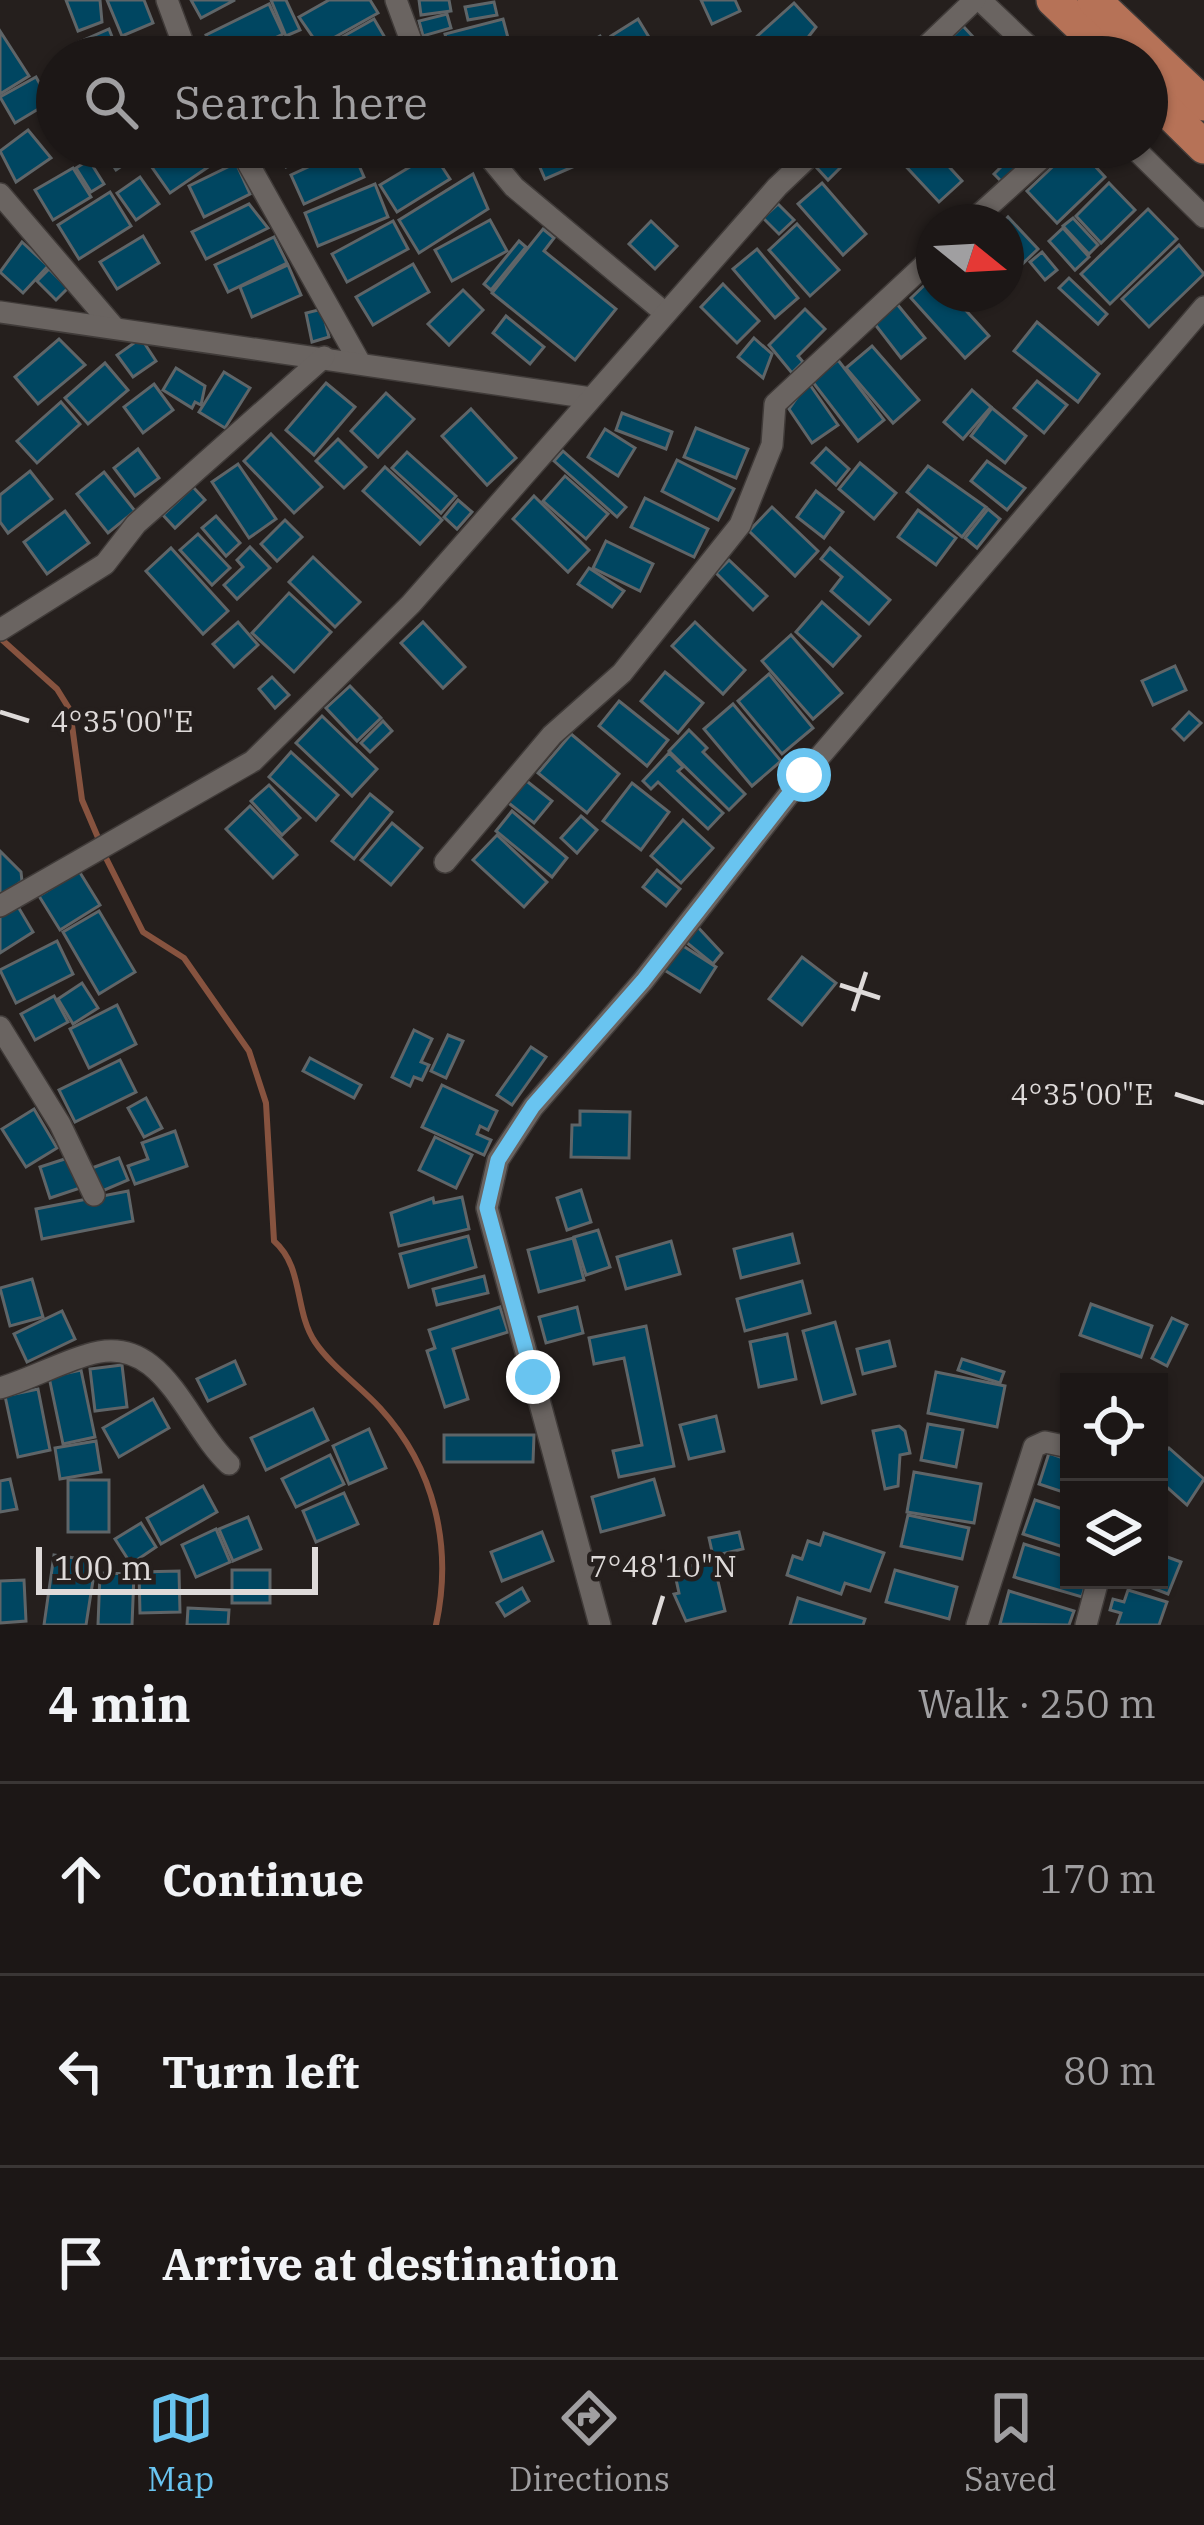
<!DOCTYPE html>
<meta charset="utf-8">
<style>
body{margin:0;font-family:"IBM Plex Serif",serif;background:#25201f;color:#f1f3f6}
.controls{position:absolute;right:36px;bottom:36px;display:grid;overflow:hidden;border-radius:0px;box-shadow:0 3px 9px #0004}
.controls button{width:108px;height:108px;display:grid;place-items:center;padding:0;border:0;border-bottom:3px solid #3a3635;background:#1c1716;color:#f1f3f6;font:60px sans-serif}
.compass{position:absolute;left:916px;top:204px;width:108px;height:108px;border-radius:50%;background:#1c1716;box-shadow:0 3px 9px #0004;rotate:108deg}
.scale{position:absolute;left:36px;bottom:30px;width:282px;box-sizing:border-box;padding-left:12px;border:6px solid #dedad9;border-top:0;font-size:33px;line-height:42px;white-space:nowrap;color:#dedad9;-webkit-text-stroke:9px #251f1d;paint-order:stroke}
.stop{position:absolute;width:36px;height:36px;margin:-27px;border:9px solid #69c4f0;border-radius:50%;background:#fff}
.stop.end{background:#69c4f0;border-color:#fff;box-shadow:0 3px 12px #0008}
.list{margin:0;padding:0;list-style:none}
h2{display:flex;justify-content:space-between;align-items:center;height:156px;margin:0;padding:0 48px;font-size:51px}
h2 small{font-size:39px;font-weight:400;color:#a09fa1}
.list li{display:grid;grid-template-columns:78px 1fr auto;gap:36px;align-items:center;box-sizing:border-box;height:192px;padding:0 48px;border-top:3px solid #3a3635}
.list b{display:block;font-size:45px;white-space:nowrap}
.list em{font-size:39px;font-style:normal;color:#a09fa1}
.icon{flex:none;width:66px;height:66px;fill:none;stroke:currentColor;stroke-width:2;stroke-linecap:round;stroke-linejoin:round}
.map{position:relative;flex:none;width:1204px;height:1625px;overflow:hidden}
.search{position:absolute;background:#1c1716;box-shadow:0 3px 9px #0004;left:36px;right:36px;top:36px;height:132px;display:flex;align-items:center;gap:30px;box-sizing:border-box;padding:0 42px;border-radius:66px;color:#a09fa1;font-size:45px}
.sheet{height:732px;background:#1c1716}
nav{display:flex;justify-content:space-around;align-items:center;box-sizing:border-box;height:168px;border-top:3px solid #3a3635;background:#1c1716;font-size:33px;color:#a09fa1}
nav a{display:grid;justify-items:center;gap:6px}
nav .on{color:#69c4f0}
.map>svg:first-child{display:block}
</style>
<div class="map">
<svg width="1204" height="1625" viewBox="0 0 1204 1625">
<rect width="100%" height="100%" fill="#251f1d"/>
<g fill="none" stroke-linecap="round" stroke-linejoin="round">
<g stroke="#87533f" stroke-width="6">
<polyline points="0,638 57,689 70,710 82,800 99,840"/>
<path d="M 103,852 L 143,932 L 184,958 L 249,1051 L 266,1103 L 274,1241 C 304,1267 294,1311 315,1342 C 331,1366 361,1387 380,1408 C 435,1468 453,1547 436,1625"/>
</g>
</g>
<g fill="#004661" stroke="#5f6568" stroke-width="3">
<polygon points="66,0 100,0 102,22 78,31"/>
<polygon points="107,0 144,0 153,23 122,36"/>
<polygon points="191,0 235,0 201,18"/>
<polygon points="271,0 286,0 300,30 286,36"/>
<polygon points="329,0 370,0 378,13 319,46 299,17"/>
<polygon points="419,0 449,0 451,11 421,15"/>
<polygon points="701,0 735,0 740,11 712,24"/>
<polygon points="494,2 497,15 468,20 465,7"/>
<polygon points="794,3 816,27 793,57 770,57 754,39"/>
<polygon points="269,4 283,34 236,57 216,57 206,35"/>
<polygon points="447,14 451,28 423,36 419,21"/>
<polygon points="374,19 391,48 375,57 323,57 319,50"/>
<polygon points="503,19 511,49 451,57 445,34"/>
<polygon points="638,19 661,57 624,57 611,36"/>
<polygon points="963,26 988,53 983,57 931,57"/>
<polygon points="109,29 120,57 83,57 77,43"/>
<polygon points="0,31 29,76 0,94"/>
<polygon points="600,36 612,57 576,57 573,52"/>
<polygon points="36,77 50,102 15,123 0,97"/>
<polygon points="28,130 51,158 16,182 0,151"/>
<polygon points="101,147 136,147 141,153 116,170"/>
<polygon points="172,147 208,147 217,161 170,193 149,163"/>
<polygon points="277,147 332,147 286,167"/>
<polygon points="351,147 364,177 304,204 291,175"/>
<polygon points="594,147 598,156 545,179 532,149"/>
<polygon points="838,147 861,147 828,180 817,168"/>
<polygon points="911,147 931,147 962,181 939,202 899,159"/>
<polygon points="1021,147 1038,147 1003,183 994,174"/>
<polygon points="1081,151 1105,177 1057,223 1027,191 1065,155 1071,161"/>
<polygon points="433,153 450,179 397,212 380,185"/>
<polygon points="89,160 104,184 91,192 76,168"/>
<polygon points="236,163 250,194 204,217 189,186"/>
<polygon points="73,168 91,197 53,220 35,190"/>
<polygon points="473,174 488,209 419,253 399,220"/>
<polygon points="140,177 159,204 136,220 117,193"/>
<polygon points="822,183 866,234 843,255 798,204"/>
<polygon points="1109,183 1135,210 1101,243 1076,216"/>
<polygon points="375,184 388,217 318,246 305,213"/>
<polygon points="110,192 131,226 79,259 58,225"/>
<polygon points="249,204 268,228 206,259 192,232"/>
<polygon points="778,204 794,220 779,234 763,218"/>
<polygon points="1148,209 1177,239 1110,304 1081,274"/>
<polygon points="1008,217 1038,249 1013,273 1006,265 1003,222"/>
<polygon points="1073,218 1098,245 1089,254 1063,226"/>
<polygon points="490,220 507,251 452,281 435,250"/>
<polygon points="393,221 408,249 347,282 332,254"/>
<polygon points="651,221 677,246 655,269 629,244"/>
<polygon points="797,224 839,270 810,296 769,250"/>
<polygon points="1063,228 1089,257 1075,270 1049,241"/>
<polygon points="543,229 554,238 544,251 616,309 575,360 492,293"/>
<polygon points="143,236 159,263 117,289 100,262"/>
<polygon points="274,237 287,263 228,292 215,265"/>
<polygon points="519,241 526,247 491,290 484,284"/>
<polygon points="22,242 48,266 23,293 0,272"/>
<polygon points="1179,245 1204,274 1149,327 1122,299"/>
<polygon points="757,249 798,298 775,318 733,269"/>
<polygon points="1042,252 1057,270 1045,280 1030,262"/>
<polygon points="413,264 429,292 373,325 356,297"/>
<polygon points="288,265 301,295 252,317 240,287"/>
<polygon points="49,269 68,288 56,300 37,281"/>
<polygon points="934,276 934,294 951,294 989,336 965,358 911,298"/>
<polygon points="1069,278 1107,314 1098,324 1059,288"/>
<polygon points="723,284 759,321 737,343 701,307"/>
<polygon points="463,290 483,310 449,345 428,324"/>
<polygon points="897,304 925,338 901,358 874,323"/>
<polygon points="322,309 329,337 312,342 306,313"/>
<polygon points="805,309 825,329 798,356 803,362 792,373 769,345"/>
<polygon points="506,316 544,347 530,364 493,333"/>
<polygon points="1037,322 1099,374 1078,402 1014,351"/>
<polygon points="141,338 156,361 133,377 117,355"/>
<polygon points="754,338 772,354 763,378 738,357"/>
<polygon points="59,339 85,365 38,404 15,377"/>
<polygon points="872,346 919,400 893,423 846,368"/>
<polygon points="838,360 884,420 858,441 812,381"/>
<polygon points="105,363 128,390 88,424 65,398"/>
<polygon points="176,368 205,386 201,405 195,402 192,408 163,390"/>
<polygon points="224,372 250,388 225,428 199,412"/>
<polygon points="1037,381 1067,405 1044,433 1014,408"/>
<polygon points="808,382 838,425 812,443 789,409"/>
<polygon points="326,383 355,407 314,455 286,430"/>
<polygon points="154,384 173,410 143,433 124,407"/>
<polygon points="972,390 991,407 963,439 944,422"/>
<polygon points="386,393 414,419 378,457 351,431"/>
<polygon points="61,402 80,424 37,463 17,441"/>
<polygon points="992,408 1026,436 1005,463 971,436"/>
<polygon points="471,409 516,458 487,485 442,436"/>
<polygon points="622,413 672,432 666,449 616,430"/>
<polygon points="696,428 748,449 736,478 684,457"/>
<polygon points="605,429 635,448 618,476 588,457"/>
<polygon points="271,434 322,487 294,513 244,461"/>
<polygon points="338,439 366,467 344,488 316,461"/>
<polygon points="826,448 849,469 836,485 812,463"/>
<polygon points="138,449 159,478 135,496 114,468"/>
<polygon points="563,451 626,507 617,517 554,461"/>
<polygon points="407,452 456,496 441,513 392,468"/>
<polygon points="677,460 734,489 718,520 662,491"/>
<polygon points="987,461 1025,488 1007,510 971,481"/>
<polygon points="860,463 896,493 874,519 839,489"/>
<polygon points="238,464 276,519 249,538 212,482"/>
<polygon points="928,466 986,507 962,537 907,492"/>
<polygon points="385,467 442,520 420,544 363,491"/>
<polygon points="30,471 52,499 8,533 0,522 0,495"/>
<polygon points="104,472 135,511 108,533 77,494"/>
<polygon points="565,476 608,514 586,539 543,501"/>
<polygon points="193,487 205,500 175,528 163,515"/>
<polygon points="816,491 843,512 824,538 797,517"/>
<polygon points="534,496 589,550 568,572 513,519"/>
<polygon points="645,498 708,529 694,557 631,527"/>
<polygon points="458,500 472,512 457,529 444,517"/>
<polygon points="772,507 818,551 795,576 749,531"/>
<polygon points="988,509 1000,519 977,548 965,538"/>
<polygon points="918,510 956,538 936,565 898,537"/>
<polygon points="65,511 89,543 47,574 24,542"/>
<polygon points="216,516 240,543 226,556 202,528"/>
<polygon points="285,520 302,537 277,561 261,544"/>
<polygon points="198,534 230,568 212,585 180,550"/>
<polygon points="606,541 653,564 640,591 593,568"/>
<polygon points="250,547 270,568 237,599 224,585 243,567 237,560"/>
<polygon points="171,548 228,611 203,634 146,571"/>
<polygon points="830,548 890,600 869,624 831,591 842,577 821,559"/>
<polygon points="313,557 360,602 335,627 289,582"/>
<polygon points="729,560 767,596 753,610 716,573"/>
<polygon points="589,568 624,591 612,607 578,584"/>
<polygon points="289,593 331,632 294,672 252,633"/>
<polygon points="822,602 860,636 833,666 796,632"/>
<polygon points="238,622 258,645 234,667 213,644"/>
<polygon points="423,622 465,667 443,688 401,643"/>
<polygon points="695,622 745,670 723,694 672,646"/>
<polygon points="791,635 842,693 813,719 762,661"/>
<polygon points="1175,666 1186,690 1153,705 1142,681"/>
<polygon points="665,672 703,703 678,733 641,701"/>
<polygon points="769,674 813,728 782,754 738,701"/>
<polygon points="272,677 289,695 275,708 259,689"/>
<polygon points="350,686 381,718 357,741 326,708"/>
<polygon points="619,701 668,740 647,766 599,726"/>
<polygon points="733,704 781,761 752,786 704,729"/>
<polygon points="1189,712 1201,723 1184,740 1173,729"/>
<polygon points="322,716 377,769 352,796 296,743"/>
<polygon points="383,721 392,731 370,752 361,743"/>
<polygon points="689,730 707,748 703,752 745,794 729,810 669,751"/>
<polygon points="571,734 619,774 587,813 538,773"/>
<polygon points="291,752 338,795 316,820 269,777"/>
<polygon points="669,753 683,767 678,771 723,813 708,829 658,782 651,789 643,781"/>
<polygon points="519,775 552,801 534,823 501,797"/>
<polygon points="632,783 669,812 641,850 603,821"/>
<polygon points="269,785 300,818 282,835 251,801"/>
<polygon points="370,794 392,812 354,859 332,841"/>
<polygon points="250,806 297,855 273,878 226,829"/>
<polygon points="512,811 567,858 552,877 496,831"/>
<polygon points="581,816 597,830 577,853 561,838"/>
<polygon points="683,820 713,848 681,883 651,856"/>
<polygon points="392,823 422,848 391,885 361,860"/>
<polygon points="497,835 547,882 524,907 473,860"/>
<polygon points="0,851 21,872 22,881 0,897"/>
<polygon points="657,870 680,889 666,906 643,887"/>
<polygon points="79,871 100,905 60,930 39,896"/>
<polygon points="17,905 33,932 0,953 0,916"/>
<polygon points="99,911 135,972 99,994 63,932"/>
<polygon points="694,923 722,953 713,964 681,938"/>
<polygon points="57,941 73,974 16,1003 0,970"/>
<polygon points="677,942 716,967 700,992 661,968"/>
<polygon points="802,957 836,983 802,1025 769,999"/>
<polygon points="82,983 98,1008 73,1024 58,999"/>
<polygon points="54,996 68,1022 35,1040 21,1014"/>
<polygon points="117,1005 136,1044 89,1068 70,1029"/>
<polygon points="414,1030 432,1039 421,1062 429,1065 422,1080 414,1077 410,1086 392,1077"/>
<polygon points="448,1035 463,1041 446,1078 431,1071"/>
<polygon points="531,1047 546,1057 512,1105 497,1095"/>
<polygon points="310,1058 361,1085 354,1098 303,1071"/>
<polygon points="120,1060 136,1092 75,1122 59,1090"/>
<polygon points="442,1085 497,1111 488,1130 480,1126 477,1134 491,1140 484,1155 422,1127"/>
<polygon points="146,1098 162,1128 144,1137 128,1108"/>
<polygon points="34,1109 57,1148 26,1167 2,1129"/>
<polygon points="580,1111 630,1112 629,1158 571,1157 572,1125 580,1125"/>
<polygon points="175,1131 187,1166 135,1184 128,1166 148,1159 142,1143"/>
<polygon points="435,1137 472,1155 456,1188 419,1170"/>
<polygon points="74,1156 83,1187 50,1198 40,1167"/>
<polygon points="119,1158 128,1180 100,1192 92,1168"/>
<polygon points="581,1190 591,1222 567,1230 557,1198"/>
<polygon points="128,1191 133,1221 42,1239 36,1209"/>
<polygon points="462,1197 469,1229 399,1246 391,1213 433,1198 434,1203"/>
<polygon points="598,1230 610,1267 586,1275 574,1237"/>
<polygon points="792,1234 799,1263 741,1278 734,1249"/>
<polygon points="468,1236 476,1267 409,1287 400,1254"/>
<polygon points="573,1238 584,1280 539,1292 528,1250"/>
<polygon points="671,1241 680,1274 626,1289 617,1257"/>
<polygon points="484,1276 488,1293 437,1305 433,1289"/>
<polygon points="32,1279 43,1317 10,1326 0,1288"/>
<polygon points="802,1281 810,1313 745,1331 737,1299"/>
<polygon points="1091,1304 1152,1326 1141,1357 1080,1335"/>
<polygon points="500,1307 508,1332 453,1349 468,1399 445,1407 427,1351 435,1348 429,1330"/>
<polygon points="577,1307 583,1333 546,1343 539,1317"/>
<polygon points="62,1311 75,1339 27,1362 14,1334"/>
<polygon points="1172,1318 1187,1325 1167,1366 1152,1358"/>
<polygon points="835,1322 855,1394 822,1403 803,1331"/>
<polygon points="646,1326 674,1466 619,1477 613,1451 642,1445 624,1358 594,1364 589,1338"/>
<polygon points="787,1334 796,1379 759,1387 750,1342"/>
<polygon points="889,1341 895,1366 863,1374 857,1349"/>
<polygon points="962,1359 1004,1372 1000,1383 958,1370"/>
<polygon points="235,1361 245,1384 208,1401 197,1379"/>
<polygon points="122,1365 127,1407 95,1411 90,1369"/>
<polygon points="81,1370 95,1437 63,1444 49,1377"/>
<polygon points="936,1372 1005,1386 997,1427 928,1413"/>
<polygon points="38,1389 50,1450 18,1457 5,1396"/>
<polygon points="153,1399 169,1428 119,1457 103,1428"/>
<polygon points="313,1409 328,1440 266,1470 251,1438"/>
<polygon points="716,1416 724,1451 689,1459 680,1425"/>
<polygon points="928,1424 963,1430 956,1467 921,1460"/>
<polygon points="899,1426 905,1431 910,1453 900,1455 898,1486 885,1489 873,1431"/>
<polygon points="369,1429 386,1468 349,1484 333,1446"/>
<polygon points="444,1435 534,1435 533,1462 444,1462"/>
<polygon points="96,1441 101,1472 60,1479 55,1448"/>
<polygon points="1169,1448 1204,1479 1187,1505 1159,1480 1159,1459"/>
<polygon points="1049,1453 1069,1460 1069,1494 1039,1484"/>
<polygon points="330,1455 344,1484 296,1507 282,1479"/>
<polygon points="914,1472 981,1484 974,1523 907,1512"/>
<polygon points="10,1479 17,1509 0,1512 0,1481"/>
<polygon points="654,1479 664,1515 601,1532 592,1497"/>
<rect x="68" y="1480" width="41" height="52"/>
<polygon points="203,1486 217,1512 161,1544 147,1518"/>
<polygon points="344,1493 358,1524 316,1542 303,1511"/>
<polygon points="1035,1500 1069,1511 1069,1549 1023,1534"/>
<polygon points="908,1515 969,1528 962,1559 901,1546"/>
<polygon points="248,1517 261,1549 233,1561 219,1529"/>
<polygon points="141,1523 156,1547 131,1564 115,1539"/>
<polygon points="216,1529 230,1562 196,1577 182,1545"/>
<polygon points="542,1532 553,1561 502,1581 491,1552"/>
<polygon points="739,1532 743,1549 713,1556 709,1538"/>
<polygon points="824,1533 884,1553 870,1591 845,1583 841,1594 787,1575 793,1556 802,1559 808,1541 820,1545"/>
<polygon points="1024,1544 1069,1558 1069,1580 1087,1580 1082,1597 1014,1577"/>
<polygon points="1159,1554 1181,1562 1168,1594 1132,1580 1159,1580"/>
<polygon points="54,1555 96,1561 86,1625 44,1625"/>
<polygon points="713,1560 725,1611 686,1621 674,1594 679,1593 674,1570"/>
<rect x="232" y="1570" width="38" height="33"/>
<polygon points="895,1570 957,1587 949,1619 886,1602"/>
<polygon points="179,1571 180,1612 140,1613 139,1572"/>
<polygon points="100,1573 134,1574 132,1625 98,1625"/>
<polygon points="24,1580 26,1621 0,1623 0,1581"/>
<polygon points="522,1588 529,1601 505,1616 497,1603"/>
<polygon points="1128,1590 1167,1602 1159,1625 1117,1625 1121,1613 1110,1610 1113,1599 1124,1602"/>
<polygon points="1009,1591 1074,1611 1069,1625 1000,1624"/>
<polygon points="798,1598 865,1619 863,1625 790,1625"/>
<polygon points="188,1608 229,1610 228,1625 187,1625"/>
</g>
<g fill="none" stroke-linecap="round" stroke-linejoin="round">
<g stroke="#403b39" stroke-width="24">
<g id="street">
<polyline points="167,0 188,57"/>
<polyline points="396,0 417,57"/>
<polyline points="980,0 1040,57"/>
<polyline points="915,57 975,0"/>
<polyline points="239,147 360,363"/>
<polyline points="481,147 514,187 665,313"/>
<polyline points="1133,147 1204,217"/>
<polyline points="0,194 113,326"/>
<polyline points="971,222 1054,147"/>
<polyline points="0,312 591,398"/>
<polyline points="0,630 105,564 136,524 324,357"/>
<polyline points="445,862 552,735 622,673 740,525 772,445 775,404 934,256"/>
<polyline points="0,906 253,761 411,604 777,187 819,147"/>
<polyline points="0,1027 60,1124 94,1195"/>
<path d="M 0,1388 C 30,1379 57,1364 87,1355 C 163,1330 185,1423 229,1464"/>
<polyline points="600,1625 487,1208 498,1160 533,1107 643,981 804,775 1204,307"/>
<polyline points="977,1625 1034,1447 1045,1442 1069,1447"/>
<polyline points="1086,1625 1098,1580"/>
</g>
</g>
<g stroke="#403b39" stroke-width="36">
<g id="primary">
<polyline points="1053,0 1113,57"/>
<polyline points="1094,0 1204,104"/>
<polyline points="1147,91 1204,147"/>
</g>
</g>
<use href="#street" stroke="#6a6461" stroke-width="21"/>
<use href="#primary" stroke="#b67257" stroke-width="33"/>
</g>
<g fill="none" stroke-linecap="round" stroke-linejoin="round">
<polyline stroke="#69c4f0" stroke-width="15" points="533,1377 487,1208 498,1160 533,1106 643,981 804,775"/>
</g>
<path fill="none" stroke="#dedad9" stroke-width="4.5" d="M 0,712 L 29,721M 840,985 L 880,998M 853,1011 L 866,972M 1175,1094 L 1204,1103M 654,1625 L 663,1596"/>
<g font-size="30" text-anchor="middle" fill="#dedad9" stroke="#251f1d" stroke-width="9" stroke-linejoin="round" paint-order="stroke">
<text x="122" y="732">4°35'00"E</text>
<text x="1082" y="1105">4°35'00"E</text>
<text x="663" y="1577">7°48'10"N</text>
</g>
</svg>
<div class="controls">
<button><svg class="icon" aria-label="locate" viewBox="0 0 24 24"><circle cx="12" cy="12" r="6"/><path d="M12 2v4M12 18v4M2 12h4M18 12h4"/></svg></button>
<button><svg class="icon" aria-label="layers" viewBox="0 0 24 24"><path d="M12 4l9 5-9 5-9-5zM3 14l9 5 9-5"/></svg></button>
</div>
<svg class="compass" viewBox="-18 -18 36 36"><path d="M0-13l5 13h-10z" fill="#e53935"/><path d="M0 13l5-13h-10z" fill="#a09fa1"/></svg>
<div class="scale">100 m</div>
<div class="stop" style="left:804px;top:775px"></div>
<div class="stop end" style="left:533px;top:1377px"></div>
<div class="search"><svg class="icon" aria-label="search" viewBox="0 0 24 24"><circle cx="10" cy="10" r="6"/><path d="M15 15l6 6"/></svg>Search here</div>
</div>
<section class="sheet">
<h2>4 min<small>Walk · 250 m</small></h2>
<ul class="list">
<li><svg class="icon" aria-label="ahead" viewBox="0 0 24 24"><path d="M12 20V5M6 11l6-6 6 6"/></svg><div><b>Continue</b></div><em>170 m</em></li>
<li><svg class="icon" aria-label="left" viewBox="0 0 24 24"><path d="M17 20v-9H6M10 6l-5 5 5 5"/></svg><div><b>Turn left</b></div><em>80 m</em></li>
<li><svg class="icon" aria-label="arrive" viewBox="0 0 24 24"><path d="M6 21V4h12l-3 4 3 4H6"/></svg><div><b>Arrive at destination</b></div></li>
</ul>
</section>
<nav>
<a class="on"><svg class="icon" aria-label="map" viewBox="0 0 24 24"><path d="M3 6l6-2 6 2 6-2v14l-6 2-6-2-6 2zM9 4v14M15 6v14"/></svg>Map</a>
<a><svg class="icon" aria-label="directions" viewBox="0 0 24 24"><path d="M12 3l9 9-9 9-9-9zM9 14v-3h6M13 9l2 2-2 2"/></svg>Directions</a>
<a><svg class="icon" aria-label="saved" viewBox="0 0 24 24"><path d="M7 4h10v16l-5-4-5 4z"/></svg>Saved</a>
</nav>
